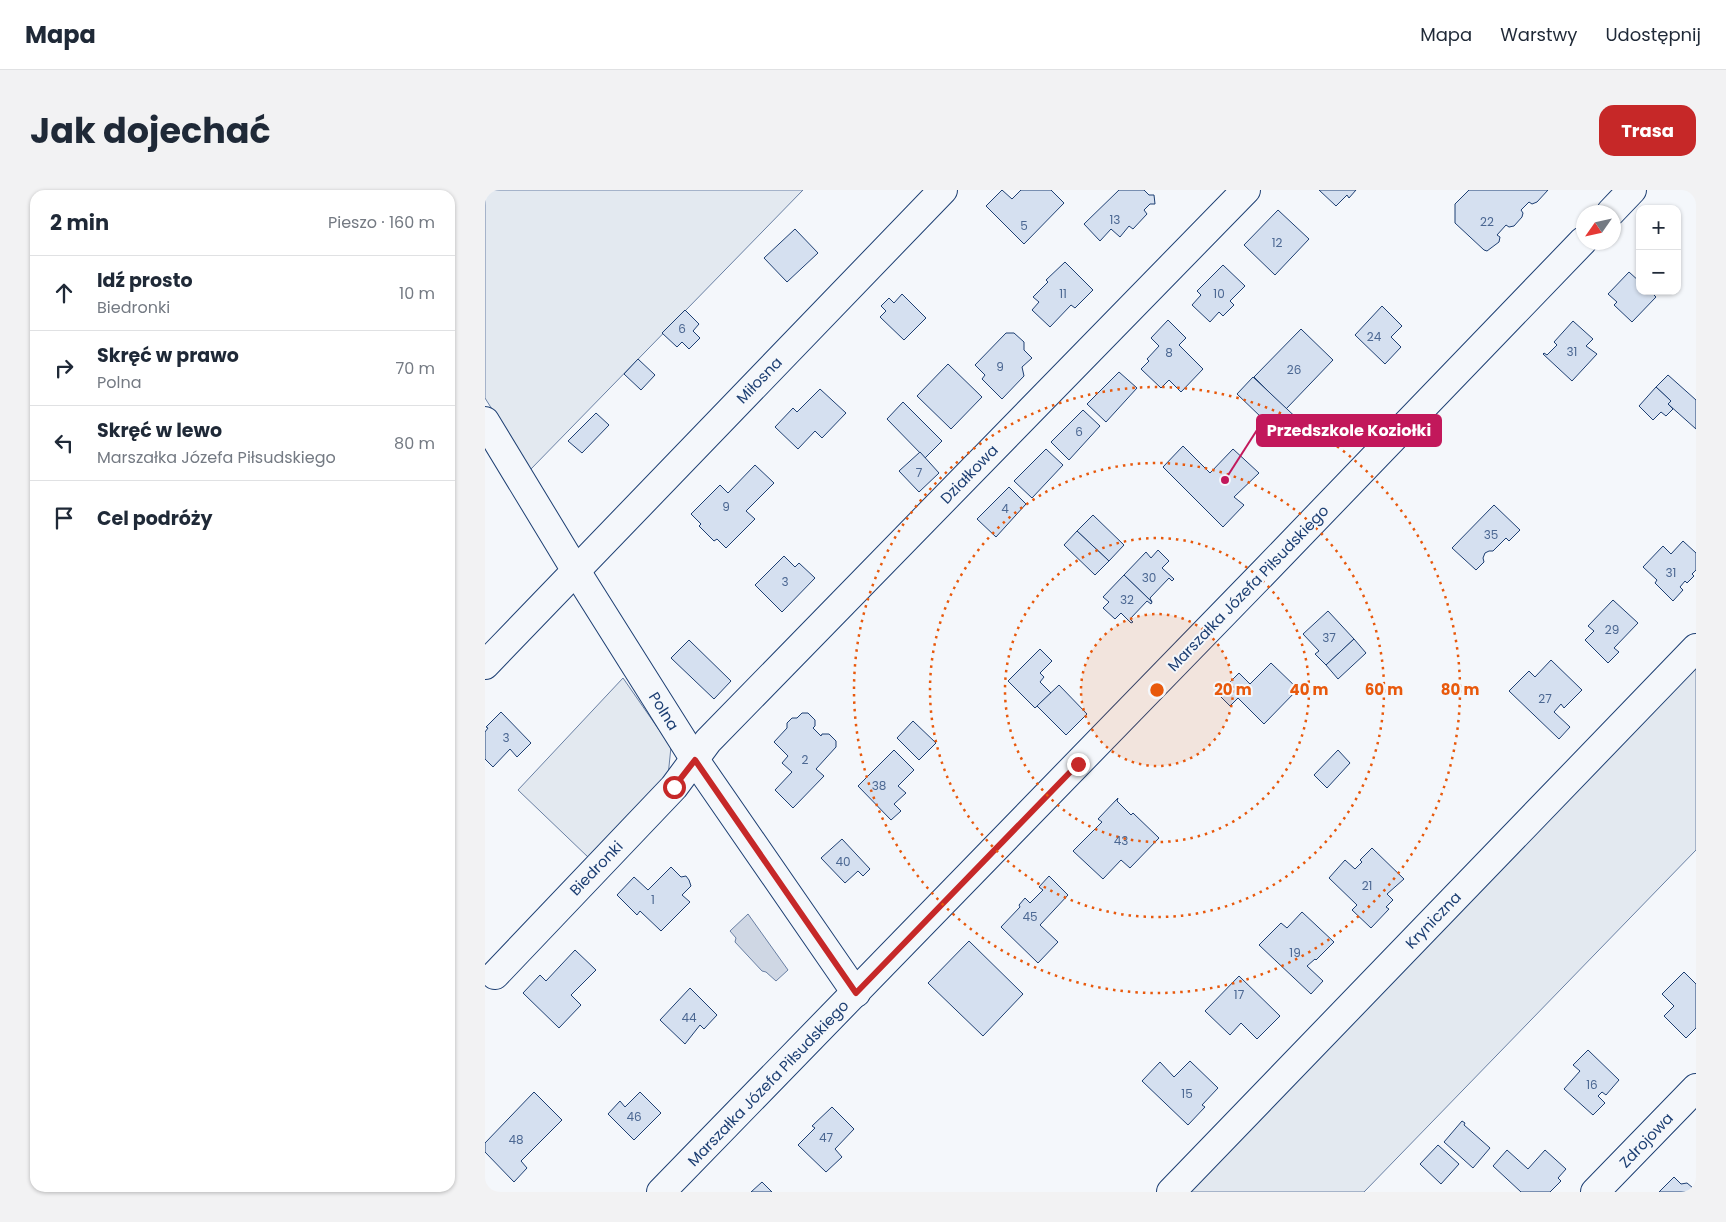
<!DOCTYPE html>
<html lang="pl">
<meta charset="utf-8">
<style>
body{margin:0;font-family:Poppins,sans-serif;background:#f2f2f3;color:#1f2937}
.controls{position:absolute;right:15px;top:15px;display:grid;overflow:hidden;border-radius:10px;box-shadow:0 1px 4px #0004}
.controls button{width:45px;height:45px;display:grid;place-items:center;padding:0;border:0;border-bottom:1px solid #e0e1e3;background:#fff;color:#1f2937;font:25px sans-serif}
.compass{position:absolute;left:1091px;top:15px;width:45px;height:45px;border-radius:50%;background:#fff;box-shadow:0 1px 4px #0004;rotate:236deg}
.stop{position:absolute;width:15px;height:15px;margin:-11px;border:4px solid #c62828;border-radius:50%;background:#fff}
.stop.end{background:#c62828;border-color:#fff;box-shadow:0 1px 5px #0008}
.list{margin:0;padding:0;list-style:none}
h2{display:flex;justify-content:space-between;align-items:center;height:65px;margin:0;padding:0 20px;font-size:21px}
h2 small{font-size:16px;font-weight:400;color:#747a83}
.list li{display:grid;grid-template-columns:32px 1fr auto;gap:15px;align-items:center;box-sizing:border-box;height:75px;padding:0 20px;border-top:1px solid #e0e1e3}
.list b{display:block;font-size:19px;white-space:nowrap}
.list p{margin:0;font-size:16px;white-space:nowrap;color:#747a83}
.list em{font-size:16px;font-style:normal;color:#747a83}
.icon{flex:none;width:28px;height:28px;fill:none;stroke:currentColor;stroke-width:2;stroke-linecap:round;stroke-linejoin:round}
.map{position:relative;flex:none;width:1211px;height:1002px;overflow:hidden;border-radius:15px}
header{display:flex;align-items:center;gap:30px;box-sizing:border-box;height:70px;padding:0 25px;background:#fff;border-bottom:1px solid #e0e1e3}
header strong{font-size:24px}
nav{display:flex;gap:28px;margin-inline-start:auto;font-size:18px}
.intro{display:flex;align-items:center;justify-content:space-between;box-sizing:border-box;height:120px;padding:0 30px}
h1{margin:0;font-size:35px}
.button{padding:12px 22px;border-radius:15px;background:#c62828;color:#fff;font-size:18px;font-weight:700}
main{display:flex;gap:30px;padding:0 30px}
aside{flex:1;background:#fff;border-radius:15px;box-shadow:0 1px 4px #0004}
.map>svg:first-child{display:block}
</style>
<header>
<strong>Mapa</strong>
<nav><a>Mapa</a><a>Warstwy</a><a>Udostępnij</a></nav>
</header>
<div class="intro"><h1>Jak dojechać</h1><a class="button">Trasa</a></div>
<main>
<aside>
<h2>2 min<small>Pieszo · 160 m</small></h2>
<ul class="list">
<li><svg class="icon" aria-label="ahead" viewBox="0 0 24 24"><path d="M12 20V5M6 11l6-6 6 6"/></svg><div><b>Idź prosto</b><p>Biedronki</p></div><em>10 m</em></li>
<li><svg class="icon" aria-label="right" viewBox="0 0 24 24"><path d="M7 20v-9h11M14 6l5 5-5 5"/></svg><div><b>Skręć w prawo</b><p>Polna</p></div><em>70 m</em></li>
<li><svg class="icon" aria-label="left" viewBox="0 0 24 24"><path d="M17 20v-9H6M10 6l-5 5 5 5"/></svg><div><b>Skręć w lewo</b><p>Marszałka Józefa Piłsudskiego</p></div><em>80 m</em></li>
<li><svg class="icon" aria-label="arrive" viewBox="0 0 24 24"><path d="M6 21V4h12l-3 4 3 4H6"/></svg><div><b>Cel podróży</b></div></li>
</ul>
</aside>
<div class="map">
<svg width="1211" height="1002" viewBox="0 0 1211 1002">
<rect width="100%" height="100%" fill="#f4f7fb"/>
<g fill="#e3e9f0" stroke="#687fa3">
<polygon points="0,0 318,0 45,280 0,208"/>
<polygon points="1211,476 1211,660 879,1002 702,1002"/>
<polygon points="138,488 186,557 183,586 104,668 33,600"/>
</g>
<polygon fill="#cfd7e4" stroke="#687fa3" points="263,724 303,780 291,791 281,782 277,781 250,752 251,748 245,741"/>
<g fill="#d5e0f0" stroke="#1d3f73">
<polygon points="517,0 527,9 536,0 566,0 579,13 539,54 501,16"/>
<polygon points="634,0 659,0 664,5 669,5 670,14 665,14 659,20 662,24 648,39 644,36 635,47 626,39 615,51 599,34"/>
<polygon points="834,0 871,0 864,8 862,5 851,16"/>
<polygon points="984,0 1063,0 1052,12 1047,14 1044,12 1036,20 1038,23 1037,27 1029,36 1024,37 1021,35 1012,45 1015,47 1014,52 1002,61 999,60 970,33 970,14"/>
<polygon points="793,20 824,49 790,85 759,55"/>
<polygon points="310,39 333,63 302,92 279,68"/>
<polygon points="580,72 608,100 590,118 586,115 565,137 547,120 554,112 548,107 563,92 561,90"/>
<polygon points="738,75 760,96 745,111 749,115 738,126 734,122 725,132 707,115 716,105 712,101"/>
<polygon points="1144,82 1155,92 1155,101 1165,101 1171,107 1147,132 1129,115 1132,112 1123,104"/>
<polygon points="417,104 441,128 419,150 395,127 401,121 396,116 404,108 409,113"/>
<polygon points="897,116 917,136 906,147 916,157 900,174 870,145"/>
<polygon points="200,120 214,134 208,141 215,148 204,159 197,152 192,157 177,143"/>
<polygon points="683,130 701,148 694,155 718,179 696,202 684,190 676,198 656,179 664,171 662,169 674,156 666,148"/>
<polygon points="1088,131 1108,149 1101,156 1112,164 1087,191 1058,164 1059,163 1062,165 1072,155 1069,152"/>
<polygon points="816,139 848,170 801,219 769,187"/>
<polygon points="521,143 529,143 539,152 539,160 547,168 537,177 539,186 517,209 497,189 500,185 490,175"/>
<polygon points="153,169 170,185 156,200 139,184"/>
<polygon points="463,174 497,207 466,239 432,206"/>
<polygon points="634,182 652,198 621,232 602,214"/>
<polygon points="1183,185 1211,210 1211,239 1183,214 1186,211 1171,197"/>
<polygon points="768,187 819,235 802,252 752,204"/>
<polygon points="1171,197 1186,211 1183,214 1188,219 1181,226 1176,222 1168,230 1154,216"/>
<polygon points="335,199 361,223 337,248 330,241 313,259 290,237 308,218 312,222"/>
<polygon points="418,212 457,251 440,268 402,229"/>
<polygon points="598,220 615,236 584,270 566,252"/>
<polygon points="111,223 124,235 97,263 83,251"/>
<polygon points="698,256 725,283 748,259 774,283 749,307 759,315 738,337 678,277"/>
<polygon points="561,259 578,275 547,308 529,291"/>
<polygon points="435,262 454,283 434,302 414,281"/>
<polygon points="270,275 289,293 261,321 270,329 241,358 232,349 229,351 214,336 216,334 206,324 235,295 243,303"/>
<polygon points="524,297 541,314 511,347 492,329"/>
<polygon points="1009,315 1035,340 1024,351 1021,348 1008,361 1004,361 1000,363 998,368 999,372 991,380 967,358"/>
<polygon points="608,325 639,355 624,371 592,341"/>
<polygon points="592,341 624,371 610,385 579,355"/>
<polygon points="1198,351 1211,363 1211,380 1207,384 1209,386 1202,393 1200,391 1195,397 1198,400 1188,411 1170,393 1172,390 1158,377 1178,356 1186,364"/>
<polygon points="673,360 684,371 677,378 689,389 687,391 684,388 665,408 667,412 639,385 661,362 666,368"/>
<polygon points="299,366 310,377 314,373 330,388 297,422 270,395"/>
<polygon points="639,385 667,412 666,414 662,411 645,429 648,432 646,433 636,423 630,429 618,418 624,412 618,407"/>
<polygon points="1128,410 1153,433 1129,458 1134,462 1123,473 1100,450 1109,441 1103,436"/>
<polygon points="843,421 869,449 841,475 830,464 834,461 818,444"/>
<polygon points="869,449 881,463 853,489 841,475"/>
<polygon points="204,450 246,491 229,509 186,468"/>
<polygon points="555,459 567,471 555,483 559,487 555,492 566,503 550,518 523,491"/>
<polygon points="1066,470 1097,500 1079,518 1076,514 1069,522 1085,537 1074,549 1024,501 1044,481 1050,487"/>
<polygon points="786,473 813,499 779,534 753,508 745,516 733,504 754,483 765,494"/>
<polygon points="574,495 602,524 581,545 552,516"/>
<polygon points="16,522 46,553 32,567 25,559 8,577 0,569 0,542 3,538 1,537"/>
<polygon points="317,523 323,523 330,530 330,536 328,538 336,546 337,544 344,544 351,551 351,557 331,579 339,586 308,618 290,600 307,582 297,573 303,566 289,552 302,538 302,533 307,528 312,528"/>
<polygon points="428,531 451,553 434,570 412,548"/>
<polygon points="409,560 429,580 413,596 421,603 409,614 416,621 406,630 373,596"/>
<polygon points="853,560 865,573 842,598 829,585"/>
<polygon points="633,608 632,611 646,625 648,623 674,648 645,678 636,670 618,689 588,661 617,632 613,629"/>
<polygon points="357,649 385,679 378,686 373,681 360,693 336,668"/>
<polygon points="887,658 919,689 902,704 908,710 901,717 904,719 886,738 867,720 872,715 844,688 860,670 870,679 877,672 875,670"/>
<polygon points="186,677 196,687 201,686 204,690 206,696 197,705 205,712 176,741 155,721 152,725 132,705 149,687 163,700"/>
<polygon points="564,686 583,705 555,735 573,752 553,773 516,737 535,717 534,715 540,708 545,713 558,700 554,697"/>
<polygon points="817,722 849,752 831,770 830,769 822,776 838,791 826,804 774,755 796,733 802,738"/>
<polygon points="484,751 538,804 498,846 443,793"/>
<polygon points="90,760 111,780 86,805 96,815 74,838 38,803 55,785 61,791"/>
<polygon points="1199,782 1211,794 1211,838 1201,848 1179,826 1189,816 1177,804"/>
<polygon points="754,786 795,826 772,849 756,833 745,845 720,821"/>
<polygon points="205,798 232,825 219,839 215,835 200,854 175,830"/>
<polygon points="1103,860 1134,890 1121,905 1117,902 1113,906 1120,913 1108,925 1079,899 1095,881 1088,875"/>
<polygon points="705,871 733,898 717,915 720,917 703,935 657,891 675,872 689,887"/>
<polygon points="49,902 77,930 36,971 42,978 29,992 0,962 0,953"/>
<polygon points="155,902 176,923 149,950 123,924 135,911 140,917"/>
<polygon points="347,917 369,939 350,959 357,967 341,982 313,955 330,938 327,936"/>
<polygon points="977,931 980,933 979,935 1005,958 988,978 959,952"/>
<polygon points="953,955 974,974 956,994 935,974"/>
<polygon points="1022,960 1043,979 1060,960 1081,979 1073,988 1076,991 1065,1002 1036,1002 1008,976"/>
<polygon points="1189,987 1196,994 1202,993 1208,998 1207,1002 1174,1002"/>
<polygon points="277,992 287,1002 266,1002"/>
</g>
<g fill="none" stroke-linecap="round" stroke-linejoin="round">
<g stroke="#1d3f73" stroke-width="30">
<g id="minor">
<polyline points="1126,22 1147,0"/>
<polyline points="0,231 91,381 210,570 371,803"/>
<polyline points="0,475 458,0"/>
<polyline points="10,785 189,597 223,551 761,0"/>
<polyline points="176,1002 781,380 1098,51"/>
<polyline points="686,1002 1211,458"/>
<polyline points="1110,1002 1211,898"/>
</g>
</g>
<use href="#minor" stroke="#f4f7fb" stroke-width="28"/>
</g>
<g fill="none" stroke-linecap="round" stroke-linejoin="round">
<polyline stroke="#c62828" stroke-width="6" points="189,597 210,570 371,803 593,574"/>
</g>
<circle cx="672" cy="500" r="76" fill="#e8590c" fill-opacity=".12"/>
<g fill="none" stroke="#e8590c" stroke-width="2.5" stroke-dasharray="2.5 5">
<circle cx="672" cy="500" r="76"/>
<circle cx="672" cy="500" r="152"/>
<circle cx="672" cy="500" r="227"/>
<circle cx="672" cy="500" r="303"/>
</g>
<g text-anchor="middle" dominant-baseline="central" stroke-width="4" stroke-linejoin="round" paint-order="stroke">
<g font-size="12" fill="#4b6792">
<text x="630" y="29">13</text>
<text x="1002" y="31">22</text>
<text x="539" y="35">5</text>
<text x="792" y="52">12</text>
<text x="578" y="103">11</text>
<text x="734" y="103">10</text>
<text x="197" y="138">6</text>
<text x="889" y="146">24</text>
<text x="1087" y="161">31</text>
<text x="684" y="162">8</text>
<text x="515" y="176">9</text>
<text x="809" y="179">26</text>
<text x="594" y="241">6</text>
<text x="434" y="282">7</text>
<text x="241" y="316">9</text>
<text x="520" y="318">4</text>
<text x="1006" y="344">35</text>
<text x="1186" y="382">31</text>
<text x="664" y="387">30</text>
<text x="300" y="391">3</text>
<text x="642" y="409">32</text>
<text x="1127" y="439">29</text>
<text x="844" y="447">37</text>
<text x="1060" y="508">27</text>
<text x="21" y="547">3</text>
<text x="320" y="569">2</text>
<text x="394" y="595">38</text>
<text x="636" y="650">43</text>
<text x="358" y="671">40</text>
<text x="882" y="695">21</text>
<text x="168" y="709">1</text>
<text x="545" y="726">45</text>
<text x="810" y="762">19</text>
<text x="754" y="804">17</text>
<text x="204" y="827">44</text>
<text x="1107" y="894">16</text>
<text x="702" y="903">15</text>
<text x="149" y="926">46</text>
<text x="341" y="947">47</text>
<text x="31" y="949">48</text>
</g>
<g font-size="15" fill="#1d3f73" stroke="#f4f7fb">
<text transform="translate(274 190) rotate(-46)">Miłosna</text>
<text transform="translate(484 284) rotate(-46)">Działkowa</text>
<text transform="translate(763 398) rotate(-46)">Marszałka Józefa Piłsudskiego</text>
<text transform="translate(179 521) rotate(58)">Polna</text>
<text transform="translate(111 678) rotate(-46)">Biedronki</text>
<text transform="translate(948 730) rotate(-46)">Kryniczna</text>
<text transform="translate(283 893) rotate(-46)">Marszałka Józefa Piłsudskiego</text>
<text transform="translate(1161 950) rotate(-46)">Zdrojowa</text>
</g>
</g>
<circle cx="672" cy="500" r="8" fill="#e8590c" stroke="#f4f7fb" stroke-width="2.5"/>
<g font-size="15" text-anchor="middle" font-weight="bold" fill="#e8590c" stroke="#f4f7fb" stroke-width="4" stroke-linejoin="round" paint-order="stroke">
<text x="748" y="505">20 m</text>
<text x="824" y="505">40 m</text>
<text x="899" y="505">60 m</text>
<text x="975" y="505">80 m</text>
</g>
<path fill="none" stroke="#c2185b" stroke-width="2" d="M740 290L772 240"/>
<circle fill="#c2185b" stroke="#f4f7fb" stroke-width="2" cx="740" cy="290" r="5"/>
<rect fill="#c2185b" stroke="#c2185b" stroke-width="2" x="772" y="225" width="184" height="31" rx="5"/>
<g font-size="16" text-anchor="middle" font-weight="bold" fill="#fff">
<text x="864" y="246">Przedszkole Koziołki</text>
</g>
</svg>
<div class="controls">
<button>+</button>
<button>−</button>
</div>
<svg class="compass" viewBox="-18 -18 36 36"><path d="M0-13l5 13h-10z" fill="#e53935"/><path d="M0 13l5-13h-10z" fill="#747a83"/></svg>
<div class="stop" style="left:189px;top:597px"></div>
<div class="stop end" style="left:593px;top:574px"></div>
</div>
</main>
